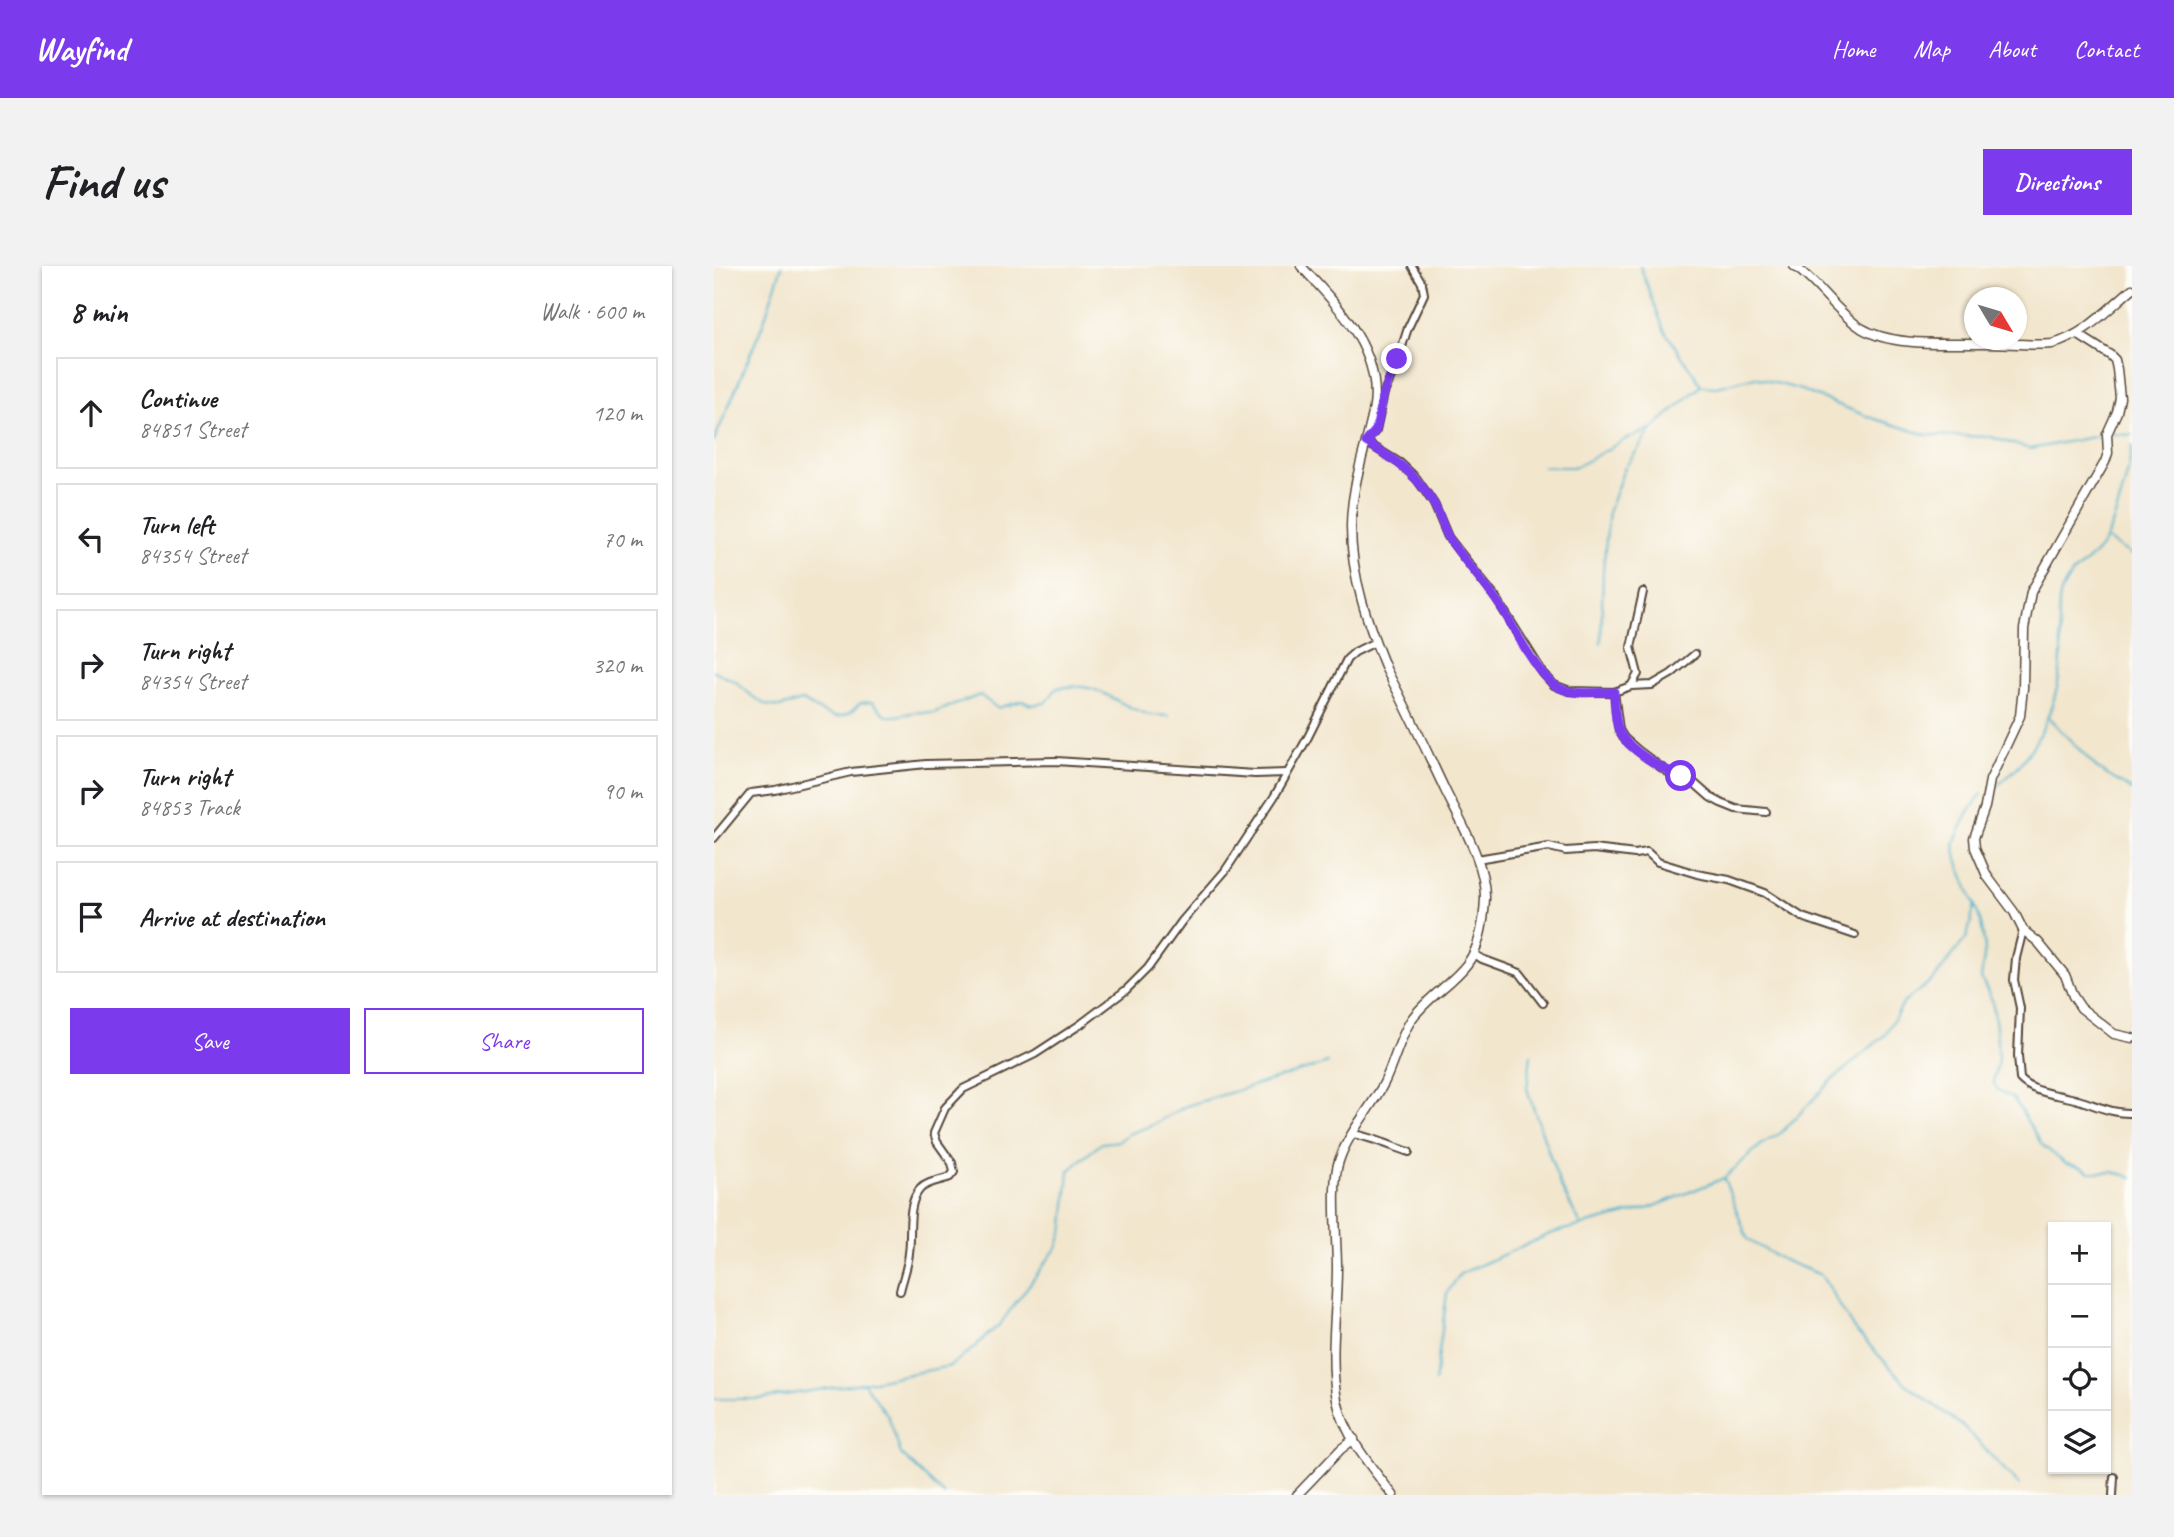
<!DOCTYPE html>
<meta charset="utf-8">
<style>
body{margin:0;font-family:Caveat,sans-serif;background:#f2f2f2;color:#202124}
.controls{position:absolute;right:21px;bottom:21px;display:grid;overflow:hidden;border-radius:0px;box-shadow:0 2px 5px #0004}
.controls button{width:63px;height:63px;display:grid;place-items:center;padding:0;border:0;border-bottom:2px solid #e0e0e0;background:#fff;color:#202124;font:35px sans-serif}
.compass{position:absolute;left:1250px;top:21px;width:63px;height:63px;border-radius:50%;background:#fff;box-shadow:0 2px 5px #0004;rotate:128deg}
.stop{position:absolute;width:21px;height:21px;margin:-16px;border:5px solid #7c3aed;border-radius:50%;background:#fff}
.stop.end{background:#7c3aed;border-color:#fff;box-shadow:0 2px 7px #0008}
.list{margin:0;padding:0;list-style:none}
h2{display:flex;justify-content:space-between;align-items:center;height:91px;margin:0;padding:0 28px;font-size:30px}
h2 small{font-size:23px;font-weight:400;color:#757577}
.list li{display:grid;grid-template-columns:46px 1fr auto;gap:21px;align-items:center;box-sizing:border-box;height:112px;margin:0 14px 14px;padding:0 14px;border:2px solid #e0e0e0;border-radius:0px}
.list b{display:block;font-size:26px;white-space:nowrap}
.list p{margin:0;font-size:23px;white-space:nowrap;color:#757577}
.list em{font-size:23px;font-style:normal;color:#757577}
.actions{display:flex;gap:14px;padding:21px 28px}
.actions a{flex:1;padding:16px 0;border:2px solid #7c3aed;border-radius:0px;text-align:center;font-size:24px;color:#7c3aed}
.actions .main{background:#7c3aed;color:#fff}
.icon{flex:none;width:38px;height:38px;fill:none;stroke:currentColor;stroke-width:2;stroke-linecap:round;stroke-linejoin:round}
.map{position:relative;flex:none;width:1418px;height:1229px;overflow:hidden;border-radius:0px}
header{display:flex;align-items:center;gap:42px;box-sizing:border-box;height:98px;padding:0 35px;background:#7c3aed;color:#fff}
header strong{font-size:33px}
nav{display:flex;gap:38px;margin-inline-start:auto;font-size:24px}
.intro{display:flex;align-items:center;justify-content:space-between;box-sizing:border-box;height:168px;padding:0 42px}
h1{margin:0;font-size:49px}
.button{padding:18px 32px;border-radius:0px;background:#7c3aed;color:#fff;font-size:24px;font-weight:700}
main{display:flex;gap:42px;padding:0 42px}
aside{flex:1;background:#fff;border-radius:0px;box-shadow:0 2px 5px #0004}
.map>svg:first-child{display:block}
</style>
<header>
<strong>Wayfind</strong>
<nav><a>Home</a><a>Map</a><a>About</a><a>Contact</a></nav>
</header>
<div class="intro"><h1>Find us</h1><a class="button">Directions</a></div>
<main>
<aside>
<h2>8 min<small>Walk · 600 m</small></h2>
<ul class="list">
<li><svg class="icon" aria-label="ahead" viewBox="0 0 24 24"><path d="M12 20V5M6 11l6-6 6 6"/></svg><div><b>Continue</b><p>84851 Street</p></div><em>120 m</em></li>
<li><svg class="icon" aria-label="left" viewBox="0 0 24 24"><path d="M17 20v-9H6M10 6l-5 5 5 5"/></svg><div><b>Turn left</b><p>84354 Street</p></div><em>70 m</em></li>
<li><svg class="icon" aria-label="right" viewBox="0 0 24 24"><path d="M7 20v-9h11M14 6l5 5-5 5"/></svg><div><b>Turn right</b><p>84354 Street</p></div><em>320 m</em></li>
<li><svg class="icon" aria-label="right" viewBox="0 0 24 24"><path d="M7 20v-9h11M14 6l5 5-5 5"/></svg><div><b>Turn right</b><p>84853 Track</p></div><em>90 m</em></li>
<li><svg class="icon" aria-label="arrive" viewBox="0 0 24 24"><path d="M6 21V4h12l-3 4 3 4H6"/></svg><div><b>Arrive at destination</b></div></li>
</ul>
<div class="actions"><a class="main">Save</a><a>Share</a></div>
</aside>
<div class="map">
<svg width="1418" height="1229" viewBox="0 0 1418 1229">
<rect width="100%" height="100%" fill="#fdfcf7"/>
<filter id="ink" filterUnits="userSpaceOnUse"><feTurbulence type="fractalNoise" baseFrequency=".0143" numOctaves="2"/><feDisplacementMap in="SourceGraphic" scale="14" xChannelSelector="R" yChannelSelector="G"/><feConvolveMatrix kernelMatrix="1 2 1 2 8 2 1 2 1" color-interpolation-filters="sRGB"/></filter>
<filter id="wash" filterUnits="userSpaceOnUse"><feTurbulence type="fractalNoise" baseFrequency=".00686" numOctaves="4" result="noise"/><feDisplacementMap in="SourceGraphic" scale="28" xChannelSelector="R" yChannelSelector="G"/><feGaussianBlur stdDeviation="1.57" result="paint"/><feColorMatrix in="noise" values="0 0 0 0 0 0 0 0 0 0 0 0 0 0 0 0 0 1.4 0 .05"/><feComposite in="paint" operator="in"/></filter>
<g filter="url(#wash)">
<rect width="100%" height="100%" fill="#f2e6cd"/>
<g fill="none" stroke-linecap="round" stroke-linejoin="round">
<g stroke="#4cb0cb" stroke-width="2">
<polyline points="926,0 950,64 988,120 1003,121 1041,111 1087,124 1155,151 1213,169 1277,171 1316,183 1389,169"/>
<polyline points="1398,168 1418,169"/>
<polyline points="0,175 49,58 68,0"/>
<polyline points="829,201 862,201 912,173 938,163"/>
<polyline points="1392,273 1418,289"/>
<polyline points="887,377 889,305 895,244 910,203 938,163 986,121"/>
<path d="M 0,405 L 22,416 L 38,430 L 52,439 L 66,441 L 88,435 C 111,447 126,462 146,437 L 158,436 L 173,450 L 182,450 L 202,446 L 219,447 L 266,429 L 283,442 L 309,435 L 317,439 L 331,437 L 343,422 C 387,414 396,437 433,448 C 439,450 448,449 455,450"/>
<polyline points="1335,452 1385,504 1418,524"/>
<path d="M 1281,521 C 1322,493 1348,432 1347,383 C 1347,365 1341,341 1348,324 C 1358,302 1375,297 1387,281 C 1400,263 1416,203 1418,180"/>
<polyline points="1268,528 1254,547 1240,577 1243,594 1267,656 1271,683 1267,712 1278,734 1282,761 1284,794 1279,817 1284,824 1300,833 1328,879 1352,898 1366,901 1376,906 1399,906 1418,911"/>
<polyline points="817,789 813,823 846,919 867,959"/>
<polyline points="1010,912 1034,974 1069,994 1107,1009 1140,1063 1193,1119 1250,1161 1305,1219"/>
<polyline points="149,1116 174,1150 187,1188 230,1229"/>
<polyline points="721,1116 733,1027 746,1008 838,967 936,942 1010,912 1048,878 1067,867 1117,815 1171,769 1190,736 1220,713 1253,671 1261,638"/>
<polyline points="0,1133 45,1133 160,1115 236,1100 256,1085 286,1058 344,980 350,960 355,905 369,892 388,877 405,875 414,868 436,860 472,840 614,797"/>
</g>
</g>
</g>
<g filter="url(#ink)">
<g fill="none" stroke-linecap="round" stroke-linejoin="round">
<g stroke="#564638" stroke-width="10">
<g id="minor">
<polyline points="698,0 708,17 710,28 694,62 680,105 670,127 662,164 652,176 686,197 703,213 720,238 734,271 782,332 829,407 840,419 856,425 900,426 917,420 938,419 957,408 981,388"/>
<polyline points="917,420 924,408 917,381 929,326"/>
<polyline points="900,426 905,464 910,472 925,485 952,505 979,516 996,531 1007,537 1022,543 1052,546"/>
<polyline points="0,572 37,527 61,524 137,506 212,498 342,495 541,508 573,507"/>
<polyline points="763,593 835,581 852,585 880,583 921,588 933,586 944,596 983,608 1015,614 1051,627 1088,651 1141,669"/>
<path d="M 1309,664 L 1302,692 L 1300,714 L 1306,742 L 1304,790 L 1306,813 C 1320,828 1345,828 1364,834 C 1382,839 1398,848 1418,847"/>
<polyline points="760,688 768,693 806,707 829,737"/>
<path d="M 639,868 C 657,871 677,880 695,886"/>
<path d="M 186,1025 C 189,1012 194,1000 195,987 C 198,968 192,939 206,923 C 214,915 226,915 236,911 L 240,906 L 238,897 L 223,876 L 220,867 L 231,842 L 249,823 L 321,788 L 367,758 L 412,724 L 434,702 L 468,655 L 511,605 L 560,531 L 594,471 L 633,393 L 641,386 L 661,376"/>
<polyline points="1399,1229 1400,1211"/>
</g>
</g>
<g stroke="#564638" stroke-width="11">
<g id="tertiary">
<path d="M 587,0 C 624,40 671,87 659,147 C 651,185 637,221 637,261 C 637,311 654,359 673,405 C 694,444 712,484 731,524 C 746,555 772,597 771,633 C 770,654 767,680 753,698 C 738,718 713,731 697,754 C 685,773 680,797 670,817 C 656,844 634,867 625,895 C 617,917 623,975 623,1001 C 623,1045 615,1091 623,1134 C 630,1169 657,1201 679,1229"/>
<path d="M 1080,0 C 1105,17 1121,45 1147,62 C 1180,82 1235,76 1273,77 C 1295,77 1316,80 1338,78 C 1370,70 1393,44 1418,23"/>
<polyline points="1363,68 1396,89 1401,94 1403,103 1406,132 1403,146 1393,168 1394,187 1391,196 1317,326 1310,363 1309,422 1306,450 1276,514 1271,541 1260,572 1261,582 1273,610 1300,646 1309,664 1324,676 1351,709 1359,730 1367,742 1400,768 1418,772"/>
<polyline points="583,1229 627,1183 640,1173"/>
</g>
</g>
<use href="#minor" stroke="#fff" stroke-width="6"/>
<use href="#tertiary" stroke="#fff" stroke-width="8"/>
</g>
</g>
<g fill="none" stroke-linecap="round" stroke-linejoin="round" filter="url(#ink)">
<path stroke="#7c3aed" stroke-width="9" d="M 683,93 L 670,127 L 662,164 L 652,176 C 683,196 702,206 721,240 C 727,251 729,263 736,274 C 753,299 774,320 790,346 C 802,366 823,408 842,420 C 857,430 882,426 900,426 C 901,438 900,453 905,465 C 913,483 949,504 967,510"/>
</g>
</svg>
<div class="controls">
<button>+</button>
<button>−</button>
<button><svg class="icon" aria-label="locate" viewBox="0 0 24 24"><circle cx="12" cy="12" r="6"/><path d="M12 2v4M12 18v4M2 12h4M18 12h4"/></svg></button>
<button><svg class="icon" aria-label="layers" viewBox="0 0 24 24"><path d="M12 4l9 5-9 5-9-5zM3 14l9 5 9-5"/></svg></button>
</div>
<svg class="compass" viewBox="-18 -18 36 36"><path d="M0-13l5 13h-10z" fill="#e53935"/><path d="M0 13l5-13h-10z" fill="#757577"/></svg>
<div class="stop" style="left:967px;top:510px"></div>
<div class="stop end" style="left:683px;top:93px"></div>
</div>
</main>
